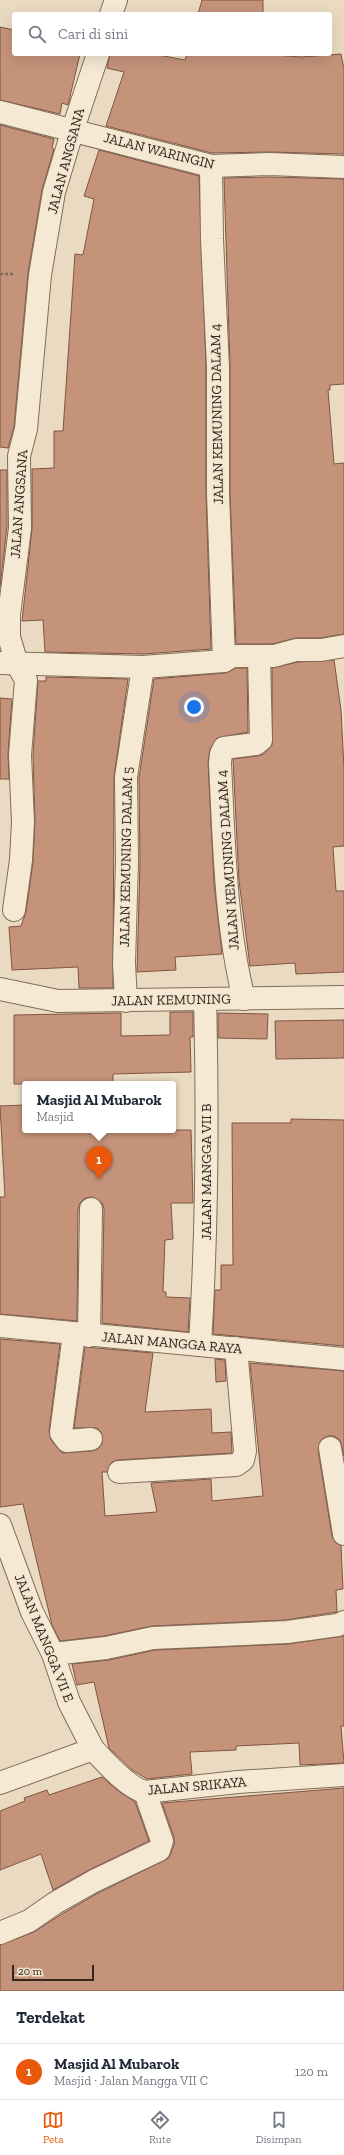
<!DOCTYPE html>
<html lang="id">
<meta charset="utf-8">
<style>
body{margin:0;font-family:"Zilla Slab",serif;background:#f6f6f7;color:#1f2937}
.scale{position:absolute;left:12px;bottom:10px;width:82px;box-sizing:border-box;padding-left:4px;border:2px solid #33261d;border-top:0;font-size:11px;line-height:14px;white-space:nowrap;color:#33261d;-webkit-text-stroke:3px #f2e5d0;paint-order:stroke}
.you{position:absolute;left:194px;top:707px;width:14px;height:14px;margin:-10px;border:3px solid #fff;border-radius:50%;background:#1a73e8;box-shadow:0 0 0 6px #1a73e833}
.badge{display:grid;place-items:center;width:26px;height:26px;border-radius:50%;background:#ea580c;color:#fff;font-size:13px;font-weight:700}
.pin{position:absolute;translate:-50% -33px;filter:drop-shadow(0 1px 2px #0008)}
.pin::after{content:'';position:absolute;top:21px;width:14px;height:12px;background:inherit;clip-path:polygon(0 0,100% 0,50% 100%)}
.popup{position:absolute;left:22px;top:1081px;width:154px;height:52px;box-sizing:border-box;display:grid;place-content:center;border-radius:4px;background:#fff;filter:drop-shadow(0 1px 3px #0005);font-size:13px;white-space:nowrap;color:#747a83}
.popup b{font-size:15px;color:#1f2937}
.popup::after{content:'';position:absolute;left:50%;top:100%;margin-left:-8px;border:8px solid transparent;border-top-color:#fff}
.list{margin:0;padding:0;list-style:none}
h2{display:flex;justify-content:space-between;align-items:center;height:52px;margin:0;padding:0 16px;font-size:17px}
h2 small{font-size:13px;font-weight:400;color:#747a83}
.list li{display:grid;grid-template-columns:26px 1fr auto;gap:12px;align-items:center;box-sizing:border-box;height:56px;padding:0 16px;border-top:1px solid #e0e1e3}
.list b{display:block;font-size:15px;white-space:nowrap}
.list p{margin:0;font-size:13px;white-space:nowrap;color:#747a83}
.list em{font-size:13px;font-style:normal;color:#747a83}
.icon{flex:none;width:22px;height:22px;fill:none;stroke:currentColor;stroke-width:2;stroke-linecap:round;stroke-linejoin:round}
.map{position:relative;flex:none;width:344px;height:1991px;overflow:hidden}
.search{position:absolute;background:#fff;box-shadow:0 4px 16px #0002;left:12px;right:12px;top:12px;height:44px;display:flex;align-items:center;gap:10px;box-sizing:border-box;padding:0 14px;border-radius:4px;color:#747a83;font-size:15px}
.sheet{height:108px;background:#fff}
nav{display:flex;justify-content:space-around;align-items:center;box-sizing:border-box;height:56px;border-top:1px solid #e0e1e3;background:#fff;font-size:11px;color:#747a83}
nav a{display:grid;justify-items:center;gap:2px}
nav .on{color:#ea580c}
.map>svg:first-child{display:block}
</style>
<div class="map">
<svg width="344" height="1991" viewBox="0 0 344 1991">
<rect width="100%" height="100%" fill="#eadac1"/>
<g fill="#c5937a" stroke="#7f5542">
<polygon points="202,0 263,0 263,14 198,14"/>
<polygon points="0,27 14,30 14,54 80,54 68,105 62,103 60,114 0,100"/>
<polygon points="110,54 153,54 185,60 187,54 262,54 301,57 341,54 344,69 344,154 271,152 212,153 106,126 124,72 107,68"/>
<polygon points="0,125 54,139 52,148 54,149 42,190 28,273 14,427 8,448 0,447"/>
<polygon points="99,150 199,176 206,367 206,493 211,649 143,654 45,652 43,620 22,621 32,529 32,469 54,468 54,431 63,431 75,254 83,255 94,199 84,196"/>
<polygon points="270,177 344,179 344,384 330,385 330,390 328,390 334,464 344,463 344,634 320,638 296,638 272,644 236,644 230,493 230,366 224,178"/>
<polygon points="0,470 7,470 7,527 0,587"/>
<polygon points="334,660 341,710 344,768 344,846 333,847 336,891 344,891 344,972 296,974 295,963 250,966 239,881 233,759 258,756 264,754 272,745 272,668 298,662"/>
<polygon points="236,668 247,668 248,732 217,738 210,749 208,762 214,883 222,954 175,957 176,970 137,972 140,862 139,778 154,679 225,673"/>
<polygon points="46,677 128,679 114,777 113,988 79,988 78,967 12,970 9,927 21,926 26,912 33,862 35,821 33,755 38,681 46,681"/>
<polygon points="0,698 12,699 8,754 9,779 0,779"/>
<polygon points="170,1012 193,1012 193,1037 190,1037 191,1072 113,1074 113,1084 14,1084 14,1015 121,1013 121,1036 170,1035"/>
<polygon points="218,1013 268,1014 267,1039 218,1038"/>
<polygon points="344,1020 344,1058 276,1059 275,1021"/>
<polygon points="25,1105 25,1130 191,1130 193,1203 171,1203 173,1239 165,1240 163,1292 166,1292 166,1297 190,1298 188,1332 102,1323 104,1209 102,1203 92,1197 85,1198 80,1203 78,1209 77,1321 0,1314 0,1197 5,1197 0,1106"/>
<polygon points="291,1119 344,1120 344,1346 213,1334 215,1290 221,1290 221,1265 233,1265 232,1123 291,1123"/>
<polygon points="0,1339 60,1344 49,1431 51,1440 62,1453 92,1451 98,1449 102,1444 101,1432 97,1428 74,1428 85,1347 153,1353 145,1412 211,1409 212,1433 231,1432 232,1453 118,1460 112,1462 107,1472 102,1472 105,1516 157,1512 151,1483 211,1479 212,1501 263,1496 250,1363 344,1371 344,1456 340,1440 334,1436 328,1436 322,1439 318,1450 332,1536 335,1542 341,1546 343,1589 336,1590 337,1612 286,1620 152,1626 104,1636 60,1641 52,1625 23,1504 0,1507"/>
<polygon points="215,1359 225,1360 226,1381 216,1382"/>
<polygon points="344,1636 344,1726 341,1726 344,1763 300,1765 299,1743 236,1746 236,1750 190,1752 192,1774 147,1779 132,1770 109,1748 94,1682 77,1685 72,1664 109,1660 155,1650 288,1644"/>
<polygon points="102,1777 117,1790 135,1802 149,1841 89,1870 53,1890 41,1854 0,1870 0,1811 25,1801 24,1798 47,1790 49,1795"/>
<polygon points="344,1788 344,1991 0,1991 0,1945 34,1932 62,1914 100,1892 169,1858 174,1845 174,1837 162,1803"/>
</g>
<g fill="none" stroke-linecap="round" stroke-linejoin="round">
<g stroke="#826c5a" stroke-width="24">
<g id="street">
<polyline points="111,14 116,0"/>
<polyline points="0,112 211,166 270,164 344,167"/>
<polyline points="211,166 212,239 218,367 218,493 224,661"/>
<polyline points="0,663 143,667 224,661 233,656 274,656 296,650 321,650 344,646"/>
<polyline points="14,910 21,860 23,822 20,755 26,680 17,664 9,637 9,615 20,528 19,456 26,429 40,275 54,192 73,129 98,54"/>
<polyline points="0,989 58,1001 344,997"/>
<path d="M 244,999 C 225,923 224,841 220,763 L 221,754 L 224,748 L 256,744 L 261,740 L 259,656"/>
<polyline points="126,1001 124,963 127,862 126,777 143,667"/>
<polyline points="0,1326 344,1359"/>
<polyline points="74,1334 61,1433 67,1441 91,1439"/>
<polyline points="89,1336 91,1209"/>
<path d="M 200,1345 C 207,1230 208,1114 205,999"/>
<polyline points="330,1448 344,1534"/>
<polyline points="119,1472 236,1465 243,1460 245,1451 236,1348"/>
<polyline points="0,1525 32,1612 53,1654 69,1702 93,1749"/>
<polyline points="53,1654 106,1648 153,1638 287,1632 338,1625 344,1622"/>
<path d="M 0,1783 L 93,1749 C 105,1762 128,1788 145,1792 L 238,1782 L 344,1775"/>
<polyline points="0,1933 29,1921 55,1903 94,1881 159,1850 162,1841 145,1792"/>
</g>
</g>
<polyline stroke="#826c5a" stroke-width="2.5" stroke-dasharray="3 2" stroke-linecap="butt" points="0,274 14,274"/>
<use href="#street" stroke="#f5e9d4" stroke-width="22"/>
</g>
<g text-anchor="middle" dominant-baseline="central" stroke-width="3" stroke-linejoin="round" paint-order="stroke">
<g font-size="14" fill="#33261d" stroke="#f2e5d0">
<text transform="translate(159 151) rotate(14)">JALAN WARINGIN</text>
<text transform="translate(66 161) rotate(-75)">JALAN ANGSANA</text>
<text transform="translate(217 414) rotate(-91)">JALAN KEMUNING DALAM 4</text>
<text transform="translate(19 504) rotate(-86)">JALAN ANGSANA</text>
<text transform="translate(126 857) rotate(-89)">JALAN KEMUNING DALAM 5</text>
<text transform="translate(228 860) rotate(-94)">JALAN KEMUNING DALAM 4</text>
<text transform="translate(171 1000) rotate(-1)">JALAN KEMUNING</text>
<text transform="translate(206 1172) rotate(-90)">JALAN MANGGA VII B</text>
<text transform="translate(172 1343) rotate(5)">JALAN MANGGA RAYA</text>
<text transform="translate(44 1638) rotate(68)">JALAN MANGGA VII E</text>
<text transform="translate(197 1786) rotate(-5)">JALAN SRIKAYA</text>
</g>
</g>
</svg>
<div class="scale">20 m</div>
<div class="you"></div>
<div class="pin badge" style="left:99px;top:1179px">1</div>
<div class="popup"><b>Masjid Al Mubarok</b>Masjid</div>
<div class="search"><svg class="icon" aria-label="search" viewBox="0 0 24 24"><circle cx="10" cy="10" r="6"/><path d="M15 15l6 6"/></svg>Cari di sini</div>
</div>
<section class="sheet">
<h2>Terdekat<small></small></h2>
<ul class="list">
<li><span class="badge">1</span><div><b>Masjid Al Mubarok</b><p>Masjid · Jalan Mangga VII C</p></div><em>120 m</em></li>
</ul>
</section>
<nav>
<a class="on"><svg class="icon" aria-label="map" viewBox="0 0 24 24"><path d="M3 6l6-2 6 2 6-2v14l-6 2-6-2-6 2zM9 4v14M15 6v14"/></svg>Peta</a>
<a><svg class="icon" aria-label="directions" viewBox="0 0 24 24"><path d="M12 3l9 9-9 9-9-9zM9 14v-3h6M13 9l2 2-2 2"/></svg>Rute</a>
<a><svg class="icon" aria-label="saved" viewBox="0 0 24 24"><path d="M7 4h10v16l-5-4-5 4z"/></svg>Disimpan</a>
</nav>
